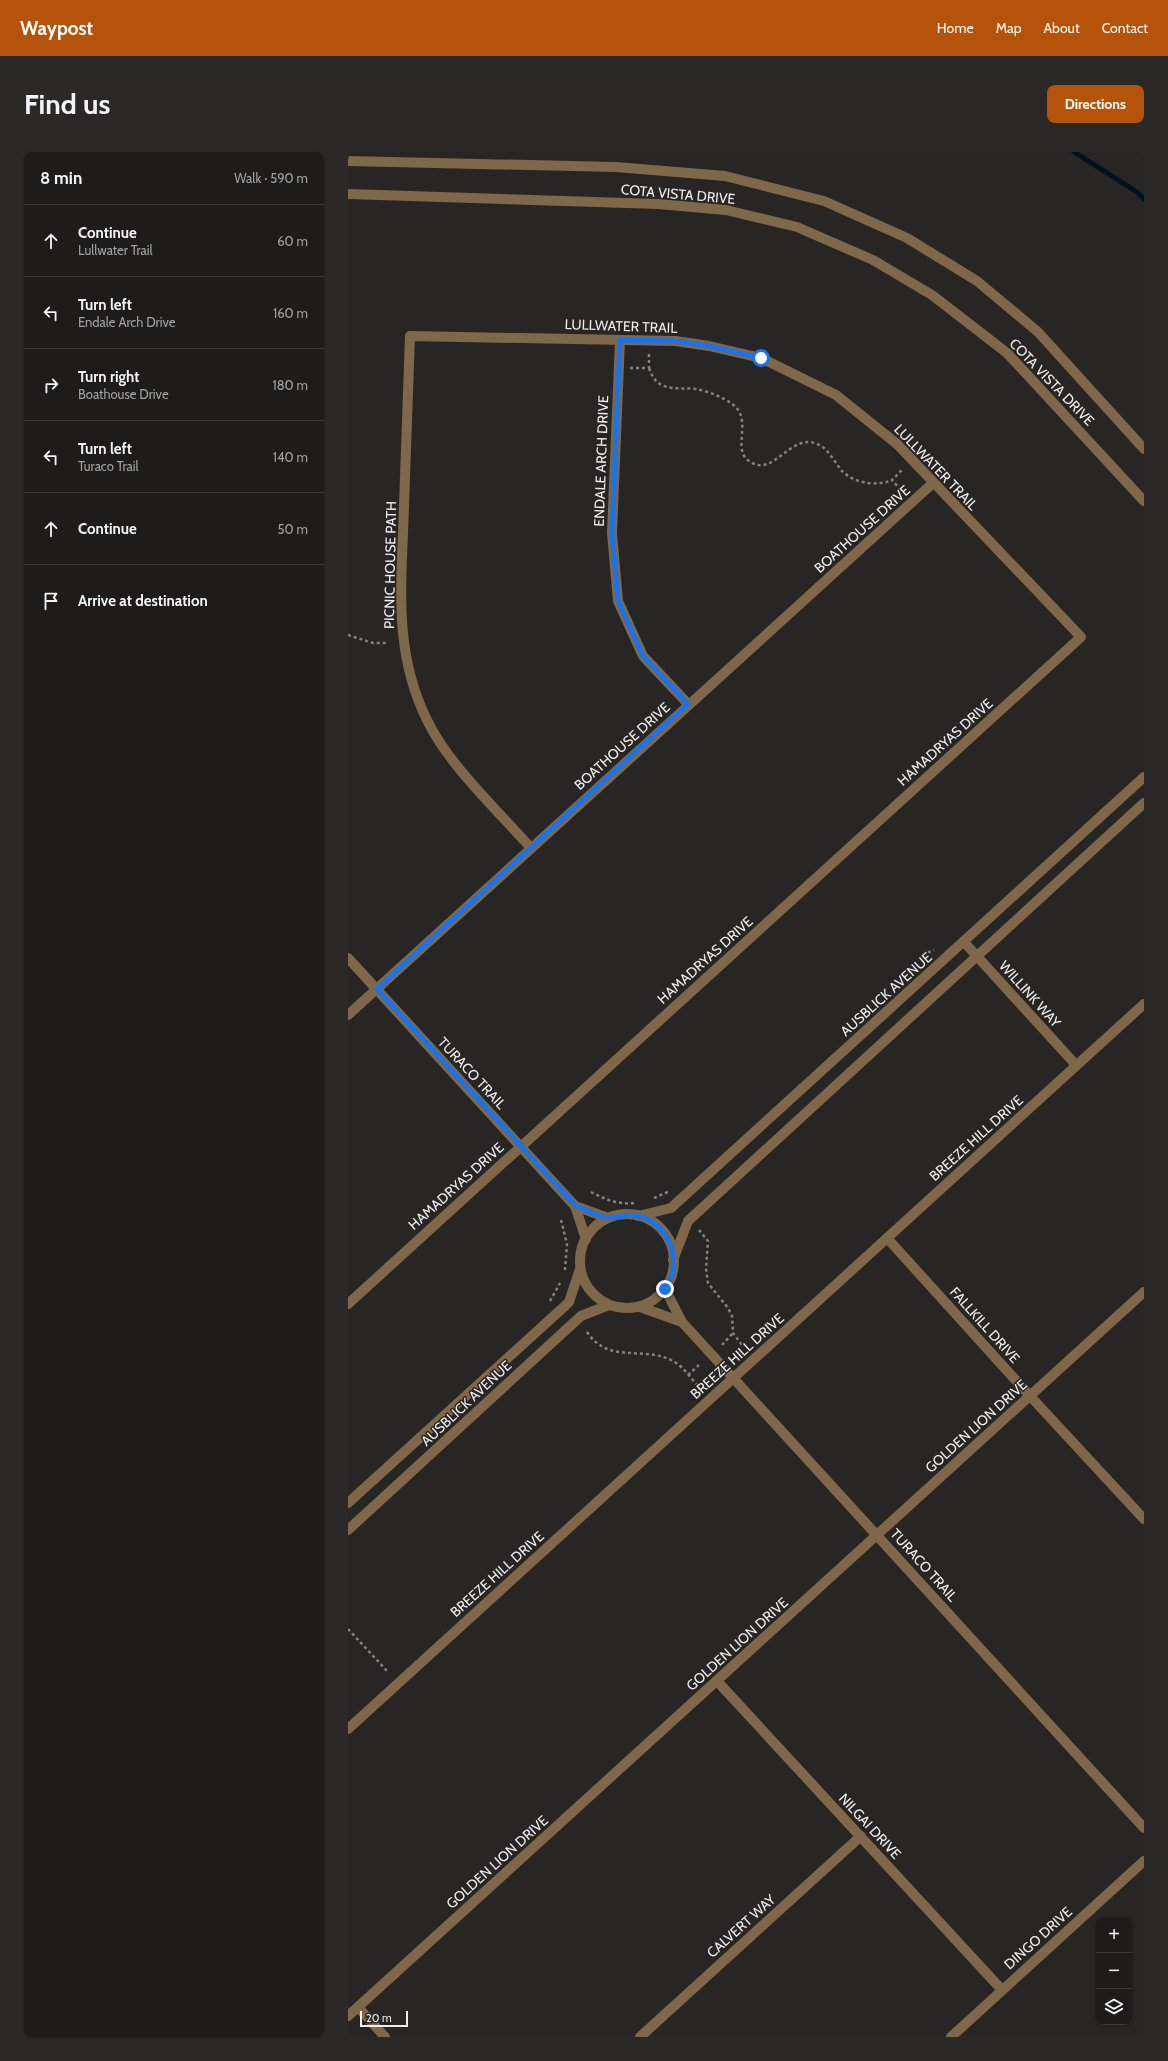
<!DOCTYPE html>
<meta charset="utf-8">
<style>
body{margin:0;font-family:Cabin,sans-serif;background:#2a2928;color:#f1f3f6}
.controls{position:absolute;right:12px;bottom:12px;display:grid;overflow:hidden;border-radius:8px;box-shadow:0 1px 3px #0004}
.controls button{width:36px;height:36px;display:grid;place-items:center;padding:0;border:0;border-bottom:1px solid #3b3a3a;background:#1d1c1b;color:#f1f3f6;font:20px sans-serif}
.scale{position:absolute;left:12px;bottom:10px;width:48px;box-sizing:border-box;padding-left:4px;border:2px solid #efeeec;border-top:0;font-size:11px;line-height:14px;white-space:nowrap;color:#efeeec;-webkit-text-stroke:3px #272624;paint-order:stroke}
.stop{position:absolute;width:12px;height:12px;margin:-9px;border:3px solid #1a73e8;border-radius:50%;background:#fff}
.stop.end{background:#1a73e8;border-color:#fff;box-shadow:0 1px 4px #0008}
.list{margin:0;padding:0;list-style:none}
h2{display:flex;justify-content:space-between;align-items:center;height:52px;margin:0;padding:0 16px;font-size:17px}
h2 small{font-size:13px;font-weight:400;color:#a0a1a3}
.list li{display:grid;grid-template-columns:26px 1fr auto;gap:12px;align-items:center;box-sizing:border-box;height:72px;padding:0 16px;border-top:1px solid #3b3a3a}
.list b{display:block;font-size:15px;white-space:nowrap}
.list p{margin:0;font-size:13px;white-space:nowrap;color:#a0a1a3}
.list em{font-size:13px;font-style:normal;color:#a0a1a3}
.icon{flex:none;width:22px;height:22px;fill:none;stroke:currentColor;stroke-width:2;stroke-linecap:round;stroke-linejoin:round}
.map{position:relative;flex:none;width:796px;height:1885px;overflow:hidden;border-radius:8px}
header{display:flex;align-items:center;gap:24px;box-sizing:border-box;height:56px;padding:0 20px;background:#b45309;color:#fff}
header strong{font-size:19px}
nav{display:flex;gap:22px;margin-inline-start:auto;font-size:14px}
.intro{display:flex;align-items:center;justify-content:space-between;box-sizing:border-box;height:96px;padding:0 24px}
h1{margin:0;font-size:28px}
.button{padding:10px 18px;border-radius:8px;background:#b45309;color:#fff;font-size:14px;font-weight:700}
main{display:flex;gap:24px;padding:0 24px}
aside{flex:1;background:#1d1c1b;border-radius:8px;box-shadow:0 1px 3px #0004}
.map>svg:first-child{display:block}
</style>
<header>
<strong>Waypost</strong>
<nav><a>Home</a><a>Map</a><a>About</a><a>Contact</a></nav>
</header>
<div class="intro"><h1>Find us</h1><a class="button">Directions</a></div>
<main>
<aside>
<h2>8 min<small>Walk · 590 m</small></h2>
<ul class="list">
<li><svg class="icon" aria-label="ahead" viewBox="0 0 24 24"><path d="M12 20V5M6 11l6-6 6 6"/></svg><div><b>Continue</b><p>Lullwater Trail</p></div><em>60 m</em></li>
<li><svg class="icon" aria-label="left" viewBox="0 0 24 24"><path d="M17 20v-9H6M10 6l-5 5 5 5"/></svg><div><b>Turn left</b><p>Endale Arch Drive</p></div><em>160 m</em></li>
<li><svg class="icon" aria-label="right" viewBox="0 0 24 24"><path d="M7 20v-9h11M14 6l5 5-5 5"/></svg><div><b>Turn right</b><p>Boathouse Drive</p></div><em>180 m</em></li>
<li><svg class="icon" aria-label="left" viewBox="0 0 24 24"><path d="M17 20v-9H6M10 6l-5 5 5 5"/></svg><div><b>Turn left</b><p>Turaco Trail</p></div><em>140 m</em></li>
<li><svg class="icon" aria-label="ahead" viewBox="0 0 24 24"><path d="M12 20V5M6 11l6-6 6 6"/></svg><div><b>Continue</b></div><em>50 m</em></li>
<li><svg class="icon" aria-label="arrive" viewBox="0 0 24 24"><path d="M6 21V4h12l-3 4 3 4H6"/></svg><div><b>Arrive at destination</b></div></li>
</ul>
</aside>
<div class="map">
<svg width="796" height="1885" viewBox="0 0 796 1885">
<rect width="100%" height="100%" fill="#272624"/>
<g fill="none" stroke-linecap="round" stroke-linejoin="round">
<polyline stroke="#00121c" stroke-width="5" points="726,0 789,40 796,47"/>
<g stroke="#848381" stroke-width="2.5" stroke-dasharray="3 3" stroke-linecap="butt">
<polyline points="282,216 301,216 301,200"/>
<path d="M 301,216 C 309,241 327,235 348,237 C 359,239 375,245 384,252 C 406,267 383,297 401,309 C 426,327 442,280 469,292 C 480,296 486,309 493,318 C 505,331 528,335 544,328"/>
<polyline points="553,338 544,328 554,318"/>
<polyline points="0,483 25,491 38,491"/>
<polyline points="577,806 581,800 586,798"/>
<polyline points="551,830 553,826 566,816"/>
<path d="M 243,1040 C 256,1047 271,1053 286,1051"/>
<polyline points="306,1046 322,1039"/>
<polyline points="213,1068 219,1092 217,1118"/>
<polyline points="351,1078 360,1089 358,1117 360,1131 380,1156 384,1164 385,1181 394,1193"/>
<polyline points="202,1149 212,1131"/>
<path d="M 239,1180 C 260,1212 294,1194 323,1208 C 334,1213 342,1225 350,1234"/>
<polyline points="374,1193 385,1181"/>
<polyline points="340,1223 351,1213"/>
<polyline points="0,1477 40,1520"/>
</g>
<g stroke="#7f6749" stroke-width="10">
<polyline points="0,9 268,15 377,24 476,49 559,86 629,129 690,180 796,297"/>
<polyline points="0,42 310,52 378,58 449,75 525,108 584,143 659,201 796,349"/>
<polyline points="272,188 264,381 270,449 295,504 340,552"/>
<polyline points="616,790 728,913"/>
<polyline points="0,806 227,1054"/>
<polyline points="0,863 585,331"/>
<circle cx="279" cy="1109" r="47"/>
<polyline points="290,1064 323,1056 796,625"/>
<polyline points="539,1086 682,1244 796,1367"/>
<polyline points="238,1087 227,1054 260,1066"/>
<polyline points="325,1108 340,1069 796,651"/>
<path d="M 0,1152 L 733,485 L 549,292 L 488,243 L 413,206 L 361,194 L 328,189 L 62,184 C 60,240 58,297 56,353 C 54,430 44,499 80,570 C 101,613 150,659 183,696"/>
<polyline points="292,1155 334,1170 317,1137"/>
<polyline points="334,1170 796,1676"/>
<polyline points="0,1351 218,1153 221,1150 232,1117"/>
<polyline points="0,1378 233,1164 261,1153"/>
<polyline points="369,1529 654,1838"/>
<polyline points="0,1577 796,852"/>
<polyline points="10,1855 37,1885"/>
<polyline points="0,1864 796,1140"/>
<polyline points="292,1885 513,1684"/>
<polyline points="603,1885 796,1709"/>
</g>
</g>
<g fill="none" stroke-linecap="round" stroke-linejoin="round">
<path stroke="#1a73e8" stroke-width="5" d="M 317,1137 C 319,1132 322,1128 324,1123 C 331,1098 315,1069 289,1064 C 278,1061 267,1067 259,1066 C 249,1064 238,1058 228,1054 L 29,837 L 340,552 L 295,504 L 270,449 L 264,381 L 272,188 L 328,189 L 361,194 L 413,206"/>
</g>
<g text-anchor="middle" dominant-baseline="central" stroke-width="3" stroke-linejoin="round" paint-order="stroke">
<g font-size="14" fill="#efeeec" stroke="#272624">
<text transform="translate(330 42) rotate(5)">COTA VISTA DRIVE</text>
<text transform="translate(273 174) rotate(2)">LULLWATER TRAIL</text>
<text transform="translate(704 230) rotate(46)">COTA VISTA DRIVE</text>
<text transform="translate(253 309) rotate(-88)">ENDALE ARCH DRIVE</text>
<text transform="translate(588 315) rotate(46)">LULLWATER TRAIL</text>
<text transform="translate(514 377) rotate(-42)">BOATHOUSE DRIVE</text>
<text transform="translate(42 413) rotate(-89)">PICNIC HOUSE PATH</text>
<text transform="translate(597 590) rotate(-42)">HAMADRYAS DRIVE</text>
<text transform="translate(274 594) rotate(-42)">BOATHOUSE DRIVE</text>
<text transform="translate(357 808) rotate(-42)">HAMADRYAS DRIVE</text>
<text transform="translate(538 842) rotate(-42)">AUSBLICK AVENUE</text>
<text transform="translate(682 842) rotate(48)">WILLINK WAY</text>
<text transform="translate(124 921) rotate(47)">TURACO TRAIL</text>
<text transform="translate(628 986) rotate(-42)">BREEZE HILL DRIVE</text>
<text transform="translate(108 1034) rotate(-42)">HAMADRYAS DRIVE</text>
<text transform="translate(637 1173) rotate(48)">FALLKILL DRIVE</text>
<text transform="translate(389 1204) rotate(-42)">BREEZE HILL DRIVE</text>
<text transform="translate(118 1251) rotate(-43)">AUSBLICK AVENUE</text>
<text transform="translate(628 1274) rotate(-42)">GOLDEN LION DRIVE</text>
<text transform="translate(576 1413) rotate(48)">TURACO TRAIL</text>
<text transform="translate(149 1422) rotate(-42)">BREEZE HILL DRIVE</text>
<text transform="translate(389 1492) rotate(-42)">GOLDEN LION DRIVE</text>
<text transform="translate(522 1674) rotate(47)">NILGAI DRIVE</text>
<text transform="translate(149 1710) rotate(-42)">GOLDEN LION DRIVE</text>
<text transform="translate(393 1774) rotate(-42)">CALVERT WAY</text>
<text transform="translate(690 1786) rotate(-42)">DINGO DRIVE</text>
</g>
</g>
</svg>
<div class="controls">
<button>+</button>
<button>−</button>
<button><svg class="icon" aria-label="layers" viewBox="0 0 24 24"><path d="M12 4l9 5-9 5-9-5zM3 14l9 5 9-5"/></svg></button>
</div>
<div class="scale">20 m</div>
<div class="stop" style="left:413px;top:206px"></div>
<div class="stop end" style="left:317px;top:1137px"></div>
</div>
</main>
